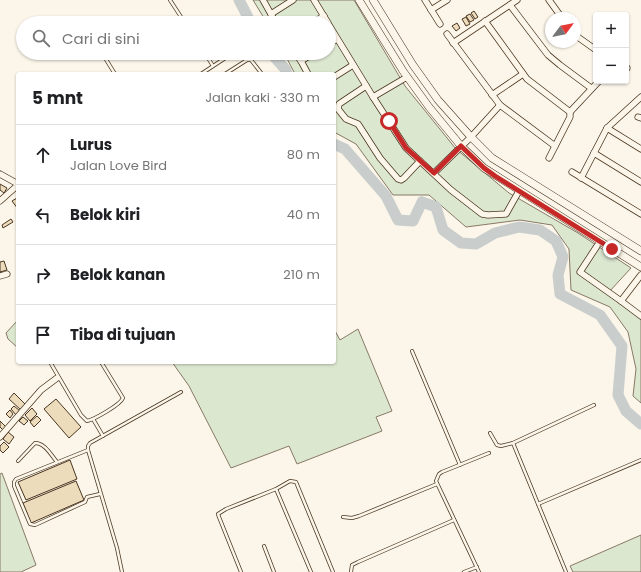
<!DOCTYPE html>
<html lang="id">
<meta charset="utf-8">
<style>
body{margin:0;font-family:Poppins,sans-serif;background:#f6f6f6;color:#202124}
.controls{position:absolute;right:12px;top:12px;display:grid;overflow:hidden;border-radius:4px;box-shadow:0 1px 3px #0004}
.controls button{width:36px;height:36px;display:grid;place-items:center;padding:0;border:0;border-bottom:1px solid #e0e0e0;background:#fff;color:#202124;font:20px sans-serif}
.compass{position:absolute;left:545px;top:12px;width:36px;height:36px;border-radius:50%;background:#fff;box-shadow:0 1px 3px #0004;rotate:58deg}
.stop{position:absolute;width:12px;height:12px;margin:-9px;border:3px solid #c62828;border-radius:50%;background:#fff}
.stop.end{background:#c62828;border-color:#fff;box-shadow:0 1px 4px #0008}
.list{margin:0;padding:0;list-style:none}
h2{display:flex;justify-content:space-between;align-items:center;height:52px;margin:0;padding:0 16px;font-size:17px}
h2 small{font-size:13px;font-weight:400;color:#757577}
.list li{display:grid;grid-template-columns:26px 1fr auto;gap:12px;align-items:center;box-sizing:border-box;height:60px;padding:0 16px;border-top:1px solid #e0e0e0}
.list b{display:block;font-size:15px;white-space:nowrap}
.list p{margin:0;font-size:13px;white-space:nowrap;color:#757577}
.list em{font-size:13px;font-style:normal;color:#757577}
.icon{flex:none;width:22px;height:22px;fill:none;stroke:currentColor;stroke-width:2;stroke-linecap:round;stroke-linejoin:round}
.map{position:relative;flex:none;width:641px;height:572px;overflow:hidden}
.search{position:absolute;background:#fff;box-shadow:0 1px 3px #0004;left:16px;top:16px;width:320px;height:44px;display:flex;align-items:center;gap:10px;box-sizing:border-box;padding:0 14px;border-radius:22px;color:#757577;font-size:15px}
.panel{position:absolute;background:#fff;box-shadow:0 1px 3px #0004;left:16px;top:72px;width:320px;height:292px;border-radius:4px}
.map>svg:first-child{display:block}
</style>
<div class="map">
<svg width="641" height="572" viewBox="0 0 641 572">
<rect width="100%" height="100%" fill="#fbf6e9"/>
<g fill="#dce7d0" stroke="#887966">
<polygon points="253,0 354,0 405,86 456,149 509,193 578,233 631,268 609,292 641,318 641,403 633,396 636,369 628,332 610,307 571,290 569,249 552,225 520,220 466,227 429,195 393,195 356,144 334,132 334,74 295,74 284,53 329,53 329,23 267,23"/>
<polygon points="18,320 18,348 8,339 6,333"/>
<polygon points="334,329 340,340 358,329 392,411 376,417 382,431 297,464 289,446 231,468 189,386 172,362 334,362"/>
<polygon points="2,473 36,565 21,572 0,572 0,474"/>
<polygon points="641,535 641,572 573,572 570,566"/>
</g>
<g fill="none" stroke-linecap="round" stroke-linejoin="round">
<g stroke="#c9cecd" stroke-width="11">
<polyline points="239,0 251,23"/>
<polyline points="271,53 286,70 287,74"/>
<polyline points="334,144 345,149 386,196 398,220 413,221 422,202 436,207 443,230 461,243 476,244 495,233 519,227 540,230 556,241 563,257 558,275 560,294 600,315 622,346 618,395 626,411 641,424"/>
</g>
</g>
<g fill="#ecdcbc" stroke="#4a3520">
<polygon points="474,11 478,17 475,19 471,13"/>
<polygon points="470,14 474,20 470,22 466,16"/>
<polygon points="466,17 470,24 466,26 462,19"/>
<polygon points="457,23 460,28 456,31 452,26"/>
<polygon points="0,184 7,188 4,193 0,190"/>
<polygon points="17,198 18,200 18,209 12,201"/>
<polygon points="11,219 13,222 3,228 2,225"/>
<polygon points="4,261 7,270 0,272 0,262"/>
<polygon points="14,393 26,405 21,410 9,399"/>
<polygon points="56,399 81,427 69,438 44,409"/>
<polygon points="14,406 20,411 16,415 11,409"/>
<polygon points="32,408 37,414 30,421 25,415"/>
<polygon points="10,410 13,414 10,418 6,414"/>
<polygon points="37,416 41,420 34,427 30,422"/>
<polygon points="23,417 28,421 24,425 19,421"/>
<polygon points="0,421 6,427 3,430 0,427"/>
<polygon points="8,432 14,437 9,444 3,439"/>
<polygon points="4,442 9,447 3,453 0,450 0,446"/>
<polygon points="70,460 77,479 26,500 18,482"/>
<polygon points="76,481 84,500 31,523 23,503"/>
</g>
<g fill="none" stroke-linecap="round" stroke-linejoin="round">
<g stroke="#4a3520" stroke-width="4">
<g id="lane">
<polyline points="170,0 185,23"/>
<polyline points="102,53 115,74"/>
<polyline points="205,53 213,66"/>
<polyline points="201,74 233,53"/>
<polyline points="225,74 247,60 251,60 262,74"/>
<polyline points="412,351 460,465"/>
<path d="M 50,362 L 81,415 L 87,421 C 95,419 120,405 123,398 L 101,362"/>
<polyline points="93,419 103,436"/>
<polyline points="490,433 497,445 501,446 513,443 594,405"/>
<polyline points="513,443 566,572"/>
<polyline points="88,450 16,479 14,482 14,486 30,524 35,525 85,502 87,497 100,494"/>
<path d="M 18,461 L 35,443 C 45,443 51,455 57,462"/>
<polyline points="276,489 290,481 296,482 333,572"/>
<polyline points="538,504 641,460"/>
<polyline points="343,517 352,518 359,516 437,484"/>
<polyline points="264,546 274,572"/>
<polyline points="122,572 117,548 88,450 88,446 90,443 181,392"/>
<polyline points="241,572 219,517 218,514 226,509 276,489 311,572"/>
<polyline points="351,572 352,565 358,562 454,520"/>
<polyline points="464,572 477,567"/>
<polyline points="479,572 436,481 439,474 442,472 489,453"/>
</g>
</g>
<g stroke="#4a3520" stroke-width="7">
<g id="street">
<polyline points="263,0 276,23"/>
<polyline points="314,0 328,23"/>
<polyline points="425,0 440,24"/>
<polyline points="549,0 562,18"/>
<polyline points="510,5 548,55 560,65 591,88"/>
<polyline points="431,10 447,0"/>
<polyline points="271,14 293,0"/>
<polyline points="485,21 527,79 570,112 570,117 549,158"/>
<polyline points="312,23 324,16"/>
<polyline points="329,25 373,97 407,77"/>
<polyline points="447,34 500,105 555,146"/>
<polyline points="575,35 596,50"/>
<polyline points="453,43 517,0"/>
<polyline points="329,44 337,39"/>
<polyline points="295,53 301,61"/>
<polyline points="626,68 627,68"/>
<polyline points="308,74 301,61 314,53"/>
<polyline points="334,77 353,65"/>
<polyline points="366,86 339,104 338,109 346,119 358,124 380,158 398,179 401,180 404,178 420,161"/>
<polyline points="492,95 523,74"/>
<polyline points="373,97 406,148 451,190 482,214 488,215 506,214 519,191"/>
<polyline points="570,112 599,81"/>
<polyline points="638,117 641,118"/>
<polyline points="607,128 641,149"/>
<polyline points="594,153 641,182"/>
<polyline points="572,172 641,214"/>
<polyline points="434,173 471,137 500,105"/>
<polyline points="0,174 18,184"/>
<polyline points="581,178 607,128 641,97"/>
<polyline points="0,201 18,185"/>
<polyline points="597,246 580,272 621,301"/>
<polyline points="641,275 621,301 641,316"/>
<polyline points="0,276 7,274"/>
<polyline points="0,437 41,390 57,378"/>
</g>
</g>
<g stroke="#4a3520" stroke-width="8">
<g id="secondary">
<polyline points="359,0 403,71 429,107 461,146 484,168 641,267"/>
<polyline points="373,0 413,65 438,100 471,137 492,158 641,251"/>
</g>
</g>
<use href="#lane" stroke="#fbf6e9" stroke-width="2.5"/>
<use href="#street" stroke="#fbf6e9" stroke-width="5.5"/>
<use href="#secondary" stroke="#fbf6e9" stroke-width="7"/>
</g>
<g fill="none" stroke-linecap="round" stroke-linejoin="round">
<polyline stroke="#c62828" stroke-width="5" points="389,121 406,148 434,173 461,146 484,168 495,176 612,249"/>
</g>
</svg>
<div class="controls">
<button>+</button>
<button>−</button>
</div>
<svg class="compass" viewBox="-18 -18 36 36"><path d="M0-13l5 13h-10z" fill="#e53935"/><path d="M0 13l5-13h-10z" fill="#757577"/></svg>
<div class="stop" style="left:389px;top:121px"></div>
<div class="stop end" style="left:612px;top:249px"></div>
<div class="search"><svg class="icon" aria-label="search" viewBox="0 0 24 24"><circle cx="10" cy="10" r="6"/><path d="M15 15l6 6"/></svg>Cari di sini</div>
<section class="panel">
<h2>5 mnt<small>Jalan kaki · 330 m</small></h2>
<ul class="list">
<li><svg class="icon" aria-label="ahead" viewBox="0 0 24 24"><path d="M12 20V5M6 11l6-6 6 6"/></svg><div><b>Lurus</b><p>Jalan Love Bird</p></div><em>80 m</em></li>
<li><svg class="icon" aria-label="left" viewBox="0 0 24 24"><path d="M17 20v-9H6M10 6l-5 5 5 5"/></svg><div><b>Belok kiri</b></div><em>40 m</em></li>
<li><svg class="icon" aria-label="right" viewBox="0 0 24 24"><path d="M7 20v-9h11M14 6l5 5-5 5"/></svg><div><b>Belok kanan</b></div><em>210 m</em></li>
<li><svg class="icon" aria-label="arrive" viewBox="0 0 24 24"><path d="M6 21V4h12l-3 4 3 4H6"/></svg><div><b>Tiba di tujuan</b></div></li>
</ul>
</section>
</div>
